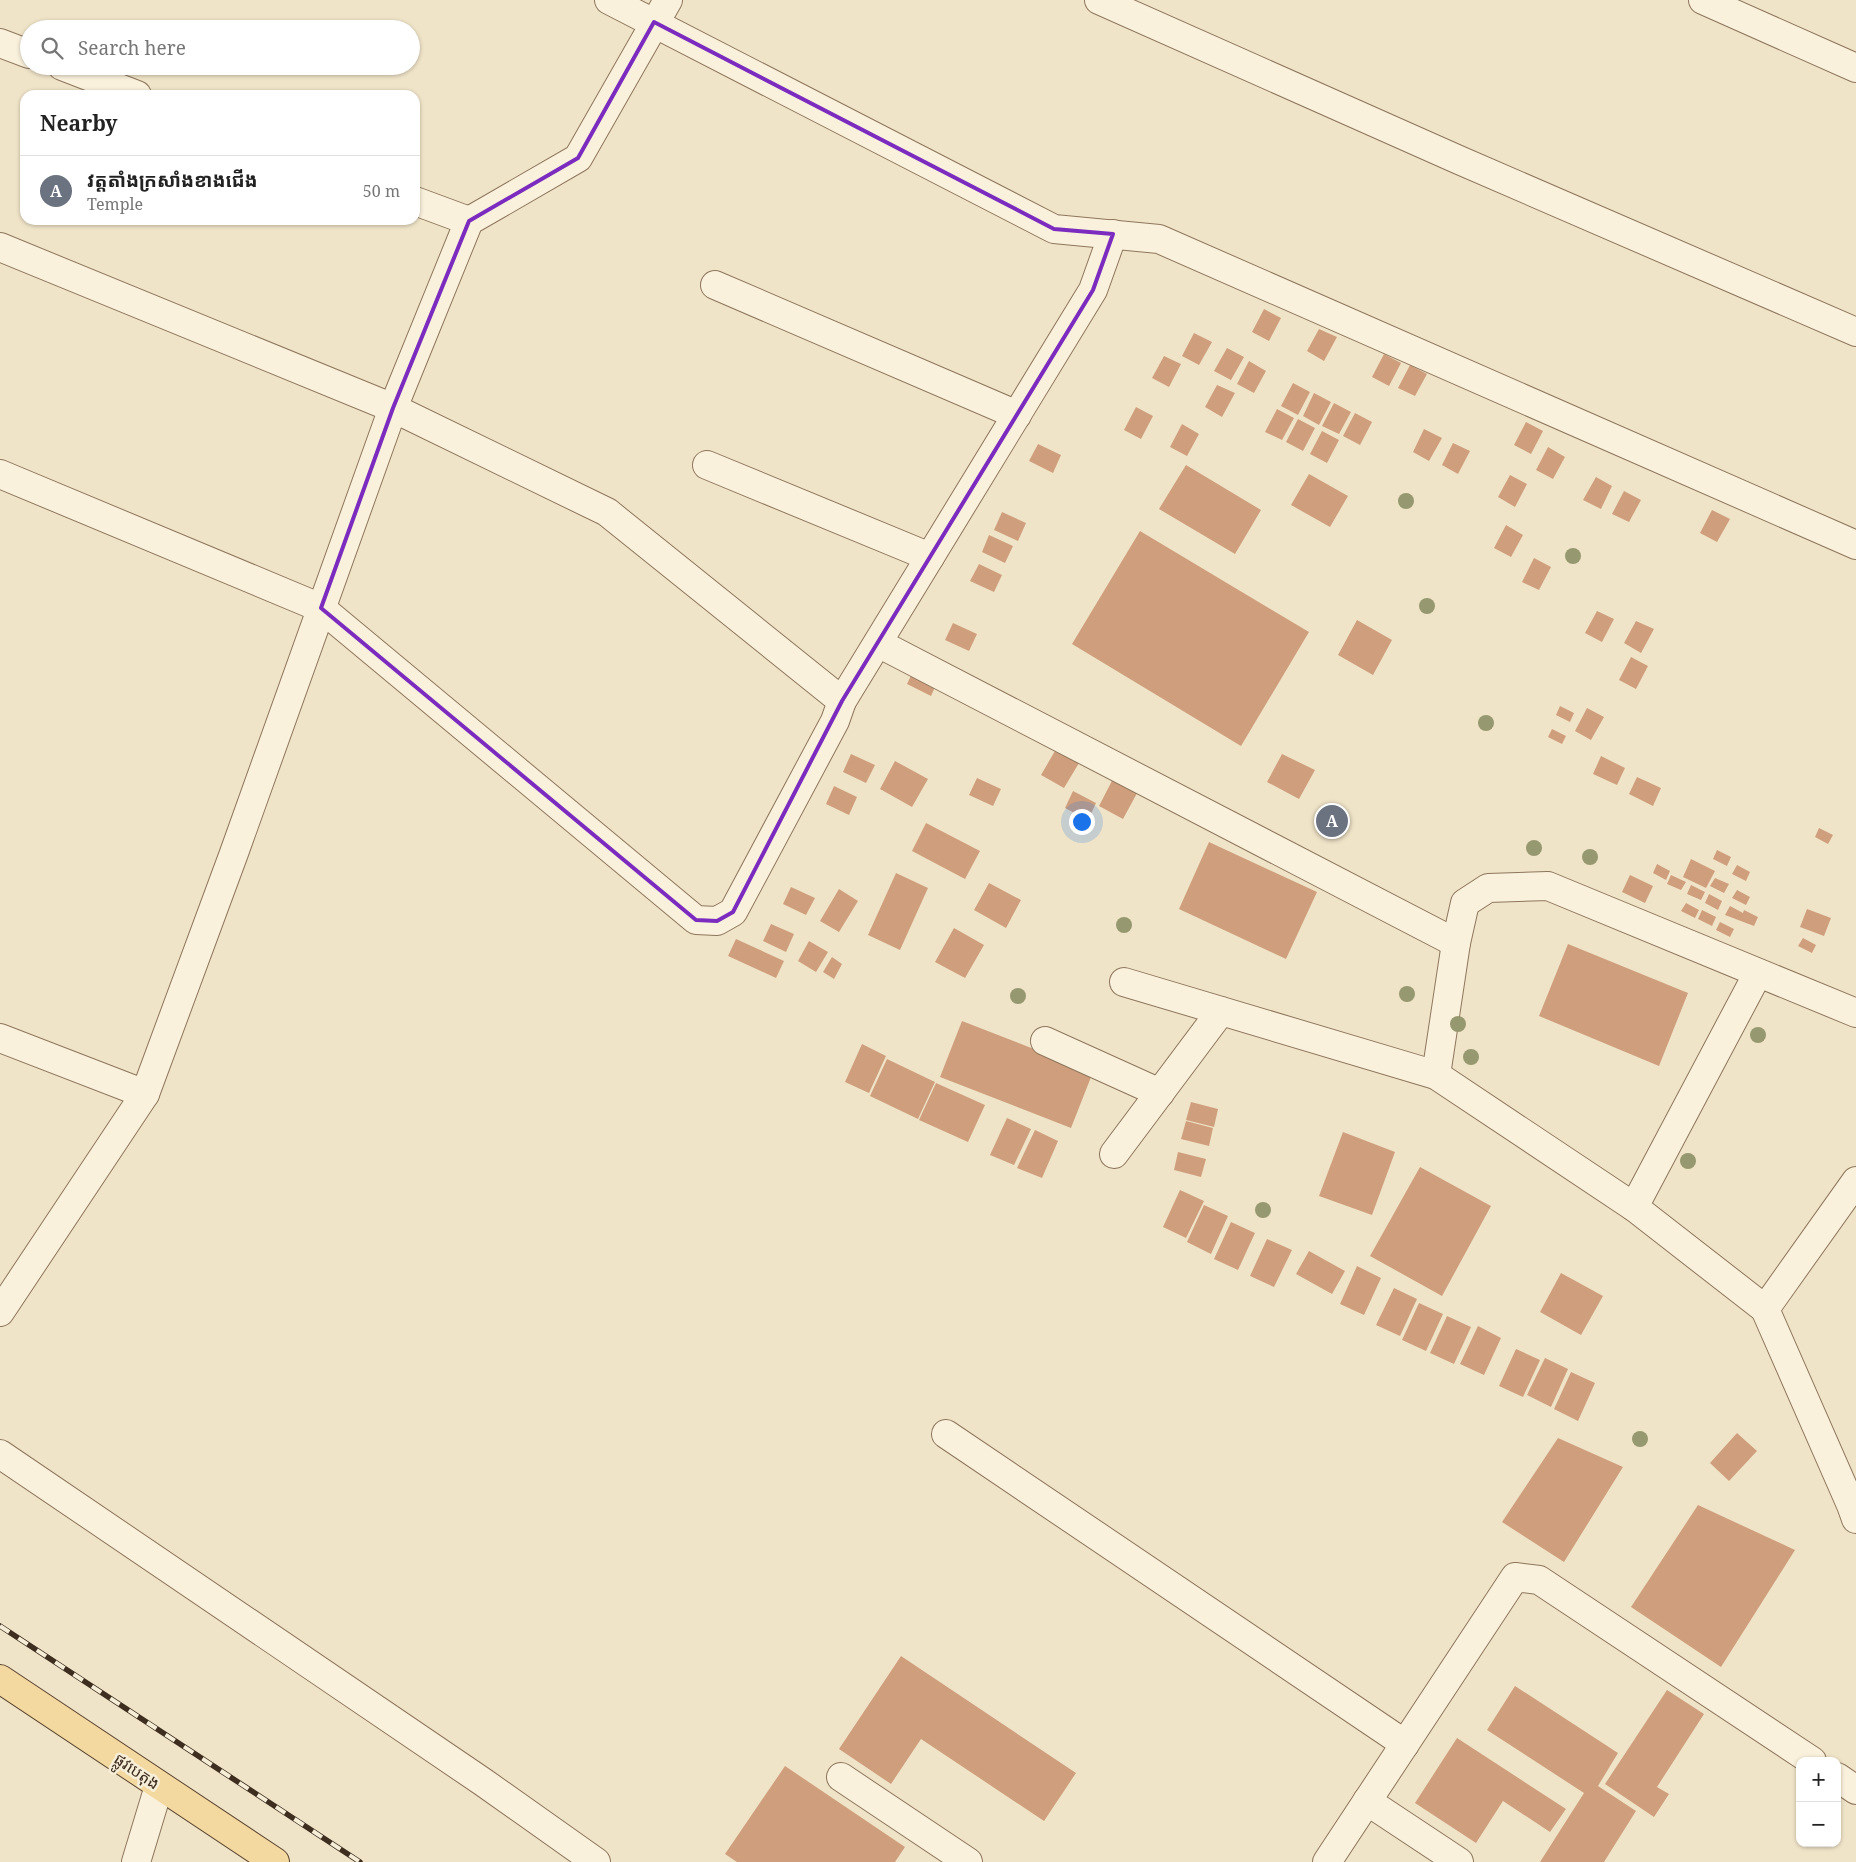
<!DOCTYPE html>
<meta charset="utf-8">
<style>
body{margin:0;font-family:"Noto Serif","Noto Sans Khmer",serif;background:#f6f6f6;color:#222}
.controls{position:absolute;right:15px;bottom:15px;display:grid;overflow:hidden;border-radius:10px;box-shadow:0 1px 4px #0004}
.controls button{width:45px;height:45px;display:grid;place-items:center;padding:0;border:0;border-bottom:1px solid #e0e0e0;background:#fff;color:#222;font:25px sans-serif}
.you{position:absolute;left:1081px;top:821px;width:18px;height:18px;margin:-12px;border:4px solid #fff;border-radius:50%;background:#1a73e8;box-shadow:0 0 0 8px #1a73e833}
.badge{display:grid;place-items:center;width:32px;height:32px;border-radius:50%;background:#1a73e8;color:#fff;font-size:16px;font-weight:700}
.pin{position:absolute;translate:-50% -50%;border:2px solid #fff;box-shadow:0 1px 5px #0006}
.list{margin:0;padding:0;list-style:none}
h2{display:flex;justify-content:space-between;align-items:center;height:65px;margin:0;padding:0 20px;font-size:21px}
h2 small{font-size:16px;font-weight:400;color:#767676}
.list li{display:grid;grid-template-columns:32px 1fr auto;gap:15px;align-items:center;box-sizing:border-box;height:70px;padding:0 20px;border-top:1px solid #e0e0e0}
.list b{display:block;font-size:19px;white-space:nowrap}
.list p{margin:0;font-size:16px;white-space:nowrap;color:#767676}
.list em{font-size:16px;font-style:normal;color:#767676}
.icon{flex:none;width:28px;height:28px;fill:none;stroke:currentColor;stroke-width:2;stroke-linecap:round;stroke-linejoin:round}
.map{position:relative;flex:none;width:1856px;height:1862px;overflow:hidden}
.search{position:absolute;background:#fff;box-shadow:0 1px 4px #0004;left:20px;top:20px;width:400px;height:55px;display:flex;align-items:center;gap:12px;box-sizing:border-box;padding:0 18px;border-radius:28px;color:#767676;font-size:19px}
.panel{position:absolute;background:#fff;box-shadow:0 1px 4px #0004;left:20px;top:90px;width:400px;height:135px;border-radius:15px}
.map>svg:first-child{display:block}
</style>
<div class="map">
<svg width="1856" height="1862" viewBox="0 0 1856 1862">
<rect width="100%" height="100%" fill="#f0e4c8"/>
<g fill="#cf9f7d">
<polygon points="1264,309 1281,318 1269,341 1252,332"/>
<polygon points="1319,329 1337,337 1324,361 1307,351"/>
<polygon points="1194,333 1212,342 1199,365 1182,356"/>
<polygon points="1227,348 1244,357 1231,380 1214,371"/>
<polygon points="1384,354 1401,363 1389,386 1372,377"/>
<polygon points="1164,356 1181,364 1169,387 1152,378"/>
<polygon points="1249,361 1266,371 1254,393 1237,384"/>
<polygon points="1410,365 1427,374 1415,396 1398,388"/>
<polygon points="1293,383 1310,392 1298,415 1281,406"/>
<polygon points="1217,385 1235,393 1222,417 1205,407"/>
<polygon points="1314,393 1331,402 1319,425 1303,416"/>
<polygon points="1334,403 1351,412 1339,434 1322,426"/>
<polygon points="1136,407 1153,416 1141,439 1124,430"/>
<polygon points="1277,409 1294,418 1282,440 1265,432"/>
<polygon points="1355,413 1372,422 1360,445 1343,436"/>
<polygon points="1298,419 1315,428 1303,451 1286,442"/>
<polygon points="1526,422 1543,431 1531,454 1514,445"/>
<polygon points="1182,424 1199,434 1187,456 1170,447"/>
<polygon points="1424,429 1442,438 1429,461 1413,452"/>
<polygon points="1322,431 1339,440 1327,463 1310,454"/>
<polygon points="1453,443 1470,451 1458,474 1442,465"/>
<polygon points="1038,444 1061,455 1053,473 1029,461"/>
<polygon points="1548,447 1565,457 1553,479 1536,470"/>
<polygon points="1186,465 1261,510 1235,554 1159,509"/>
<polygon points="1309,474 1348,496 1330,527 1291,505"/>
<polygon points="1510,475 1527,484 1515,507 1498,497"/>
<polygon points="1596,477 1612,486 1601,509 1583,500"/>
<polygon points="1624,491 1641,500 1629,522 1612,514"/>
<polygon points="1712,510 1730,519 1717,542 1700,533"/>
<polygon points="1002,512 1026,523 1018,541 994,530"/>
<polygon points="1506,525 1523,535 1511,557 1494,548"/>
<polygon points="1140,531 1309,632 1241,746 1072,644"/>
<polygon points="989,535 1013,546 1005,563 982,552"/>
<polygon points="1534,558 1551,567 1539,590 1522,582"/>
<polygon points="979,564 1002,575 994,592 970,581"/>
<polygon points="1597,611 1614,619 1602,642 1585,633"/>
<polygon points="1357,620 1392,640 1373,675 1338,655"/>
<polygon points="1636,621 1654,629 1641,653 1624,643"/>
<polygon points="953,623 977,634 969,651 945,640"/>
<polygon points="1631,657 1648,666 1636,689 1619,680"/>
<polygon points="915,667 939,678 931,696 907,684"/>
<polygon points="1560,706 1574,713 1570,722 1556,715"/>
<polygon points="1587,708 1604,717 1591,740 1575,731"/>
<polygon points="1552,729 1566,736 1562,744 1548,737"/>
<polygon points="1059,744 1082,758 1064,788 1041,775"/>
<polygon points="851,754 875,765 866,783 843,772"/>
<polygon points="1282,754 1315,770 1299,799 1267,782"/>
<polygon points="1601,756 1625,768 1617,785 1593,774"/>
<polygon points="895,761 928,779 912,807 880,789"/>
<polygon points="1117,771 1142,784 1123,819 1099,806"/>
<polygon points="1637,777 1661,788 1653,806 1629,794"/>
<polygon points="977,778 1001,789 993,806 969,795"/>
<polygon points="834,786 857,797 849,815 826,804"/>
<polygon points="1073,791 1096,803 1088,820 1065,808"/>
<polygon points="926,823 980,851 965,879 912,851"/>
<polygon points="1819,828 1833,835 1828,844 1815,837"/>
<polygon points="1209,842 1317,892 1286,959 1179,909"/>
<polygon points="1717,850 1731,857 1727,866 1713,859"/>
<polygon points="1691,859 1715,871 1706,888 1683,877"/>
<polygon points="1657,864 1670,871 1666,880 1653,873"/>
<polygon points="1737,865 1750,872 1746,881 1732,874"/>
<polygon points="896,873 928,888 900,950 868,935"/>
<polygon points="1630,875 1653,886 1645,903 1622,892"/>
<polygon points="1671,875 1686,882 1681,890 1667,884"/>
<polygon points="1715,878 1729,884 1724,893 1710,886"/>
<polygon points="989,883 1021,900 1006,928 974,910"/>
<polygon points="1691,885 1705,892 1701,900 1687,894"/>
<polygon points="791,887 815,898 806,915 783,904"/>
<polygon points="839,889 858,901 839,932 820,921"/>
<polygon points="1737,890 1750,897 1746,905 1732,898"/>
<polygon points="1709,894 1722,901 1718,910 1705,903"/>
<polygon points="1686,903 1699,910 1695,918 1681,911"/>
<polygon points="1730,906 1743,913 1744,910 1758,917 1754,926 1725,915"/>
<polygon points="1807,909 1831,918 1824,936 1800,927"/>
<polygon points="1702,910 1716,917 1712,926 1698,919"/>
<polygon points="1720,922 1734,929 1730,937 1716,930"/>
<polygon points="771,924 794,934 786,952 763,941"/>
<polygon points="954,928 984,945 965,978 935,962"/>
<polygon points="1803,938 1816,945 1812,953 1798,946"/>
<polygon points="736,939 784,961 776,978 728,956"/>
<polygon points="809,941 828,952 816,972 798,961"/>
<polygon points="1568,944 1688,993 1659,1066 1539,1016"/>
<polygon points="832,957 842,964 834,979 823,972"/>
<polygon points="962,1021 1093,1072 1071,1128 940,1077"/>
<polygon points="862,1044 886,1056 869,1093 845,1082"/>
<polygon points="887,1059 935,1082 918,1119 870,1096"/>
<polygon points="936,1083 985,1105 968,1142 919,1120"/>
<polygon points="1191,1102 1218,1109 1214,1127 1186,1120"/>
<polygon points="1007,1118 1031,1129 1014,1165 990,1155"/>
<polygon points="1186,1121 1213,1128 1209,1146 1181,1139"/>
<polygon points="1035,1130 1058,1141 1042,1178 1017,1168"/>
<polygon points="1343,1132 1395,1152 1372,1215 1319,1196"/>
<polygon points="1178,1152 1206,1159 1201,1177 1174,1170"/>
<polygon points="1420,1167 1491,1206 1442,1296 1370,1256"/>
<polygon points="1180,1190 1204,1201 1186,1238 1163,1227"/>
<polygon points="1204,1205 1228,1216 1211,1254 1187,1242"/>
<polygon points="1231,1222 1255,1233 1238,1270 1214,1259"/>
<polygon points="1267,1239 1292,1250 1274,1287 1250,1276"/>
<polygon points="1309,1251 1345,1271 1332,1294 1296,1274"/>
<polygon points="1357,1266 1381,1278 1364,1315 1340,1304"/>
<polygon points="1561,1273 1603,1296 1581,1335 1540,1312"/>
<polygon points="1394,1288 1417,1299 1400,1336 1376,1325"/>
<polygon points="1419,1303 1443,1314 1426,1351 1402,1340"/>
<polygon points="1447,1316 1471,1327 1454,1364 1430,1353"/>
<polygon points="1478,1326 1501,1338 1484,1375 1460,1364"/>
<polygon points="1516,1349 1540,1360 1523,1397 1499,1386"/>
<polygon points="1545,1358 1568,1369 1551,1407 1527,1395"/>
<polygon points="1571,1372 1595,1383 1578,1421 1554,1409"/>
<polygon points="1737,1433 1757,1451 1729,1481 1710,1463"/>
<polygon points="1558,1438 1623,1467 1564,1562 1502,1522"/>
<polygon points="1698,1505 1795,1550 1721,1667 1631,1607"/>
<polygon points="901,1656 1076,1773 1044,1821 921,1739 891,1784 839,1749"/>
<polygon points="1515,1686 1618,1753 1598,1786 1636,1811 1604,1862 1540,1862 1584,1793 1487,1730"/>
<polygon points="1667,1690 1704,1714 1657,1787 1669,1794 1654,1817 1605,1784"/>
<polygon points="1457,1738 1566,1809 1550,1832 1503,1801 1476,1843 1415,1803"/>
<polygon points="785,1766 905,1847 895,1862 737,1862 725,1854"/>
</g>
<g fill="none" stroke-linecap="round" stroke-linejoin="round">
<g stroke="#8d765c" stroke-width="30">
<g id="minor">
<polyline points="609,0 1054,229 1159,239 1856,545"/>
<polyline points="1099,0 1459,160 1856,332"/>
<polyline points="1703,0 1856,68"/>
<polyline points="0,43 29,54"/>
<polyline points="62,66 137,95"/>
<polyline points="415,201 469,221"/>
<polyline points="0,247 393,408 607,512 842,701 835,721 733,912 717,921 696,920 321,608 0,474"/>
<polyline points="715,285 1017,415"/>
<polyline points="707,465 930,557"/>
<polyline points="878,643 1456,943"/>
<polyline points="842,701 1093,290 1113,234"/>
<polyline points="1124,982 1436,1075 1634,1207 1765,1309"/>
<polyline points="0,1038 145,1094"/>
<polyline points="1045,1041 1160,1093"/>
<polyline points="1436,1075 1456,943 1465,903 1488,888 1548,886 1856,1013"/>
<polyline points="1114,1154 1221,1011"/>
<polyline points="1856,1181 1765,1309 1851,1505 1856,1519"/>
<polyline points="1634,1207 1758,973"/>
<polyline points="0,1312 145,1094 234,853 393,408 469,221 578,158 668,0"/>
<polyline points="946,1434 1405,1744"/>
<polyline points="0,1454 483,1782 596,1862"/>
<polyline points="841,1777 968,1862"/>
<polyline points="1837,1777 1856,1790"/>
<polyline points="1367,1801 1459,1862"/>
<polyline points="136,1862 159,1786"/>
<polyline points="1327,1862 1515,1577 1539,1580 1812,1761"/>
</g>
</g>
<g stroke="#5b4430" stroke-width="30">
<polyline id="major" points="0,1679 275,1862"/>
</g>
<use href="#minor" stroke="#faf1dc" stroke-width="28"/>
<use href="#major" stroke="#f3d9a0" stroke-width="28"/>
<g stroke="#3d2e20" stroke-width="5.5">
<polyline id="rail" points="0,1626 360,1862"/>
</g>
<use href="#rail" stroke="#f7eed8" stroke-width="4" stroke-dasharray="11" stroke-linecap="butt"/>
</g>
<g fill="#96986f">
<circle cx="1406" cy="501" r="8"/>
<circle cx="1573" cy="556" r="8"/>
<circle cx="1427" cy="606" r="8"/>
<circle cx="1486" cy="723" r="8"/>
<circle cx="1534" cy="848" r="8"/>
<circle cx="1590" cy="857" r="8"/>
<circle cx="1124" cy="925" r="8"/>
<circle cx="1407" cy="994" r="8"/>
<circle cx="1018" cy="996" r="8"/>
<circle cx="1458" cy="1024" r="8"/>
<circle cx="1758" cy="1035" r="8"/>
<circle cx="1471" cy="1057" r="8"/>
<circle cx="1688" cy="1161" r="8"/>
<circle cx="1263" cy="1210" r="8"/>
<circle cx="1640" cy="1439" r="8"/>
</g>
<path fill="none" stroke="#7b2cbf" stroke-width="4" stroke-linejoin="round" d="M 654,22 L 1054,229 L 1113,234 L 1093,290 L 842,701 L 733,912 L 717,921 L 696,920 L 321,608 L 393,408 L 469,221 L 578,158 Z"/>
<g text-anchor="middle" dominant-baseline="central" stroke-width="5" stroke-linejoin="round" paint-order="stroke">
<g font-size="16" fill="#3d2e20" stroke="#f7eed8">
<text transform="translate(137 1771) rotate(34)">ផ្លូវបេតុង</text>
</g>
</g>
</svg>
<div class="controls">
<button>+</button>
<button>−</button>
</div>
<div class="you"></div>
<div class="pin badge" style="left:1332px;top:821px;background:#6b7280">A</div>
<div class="search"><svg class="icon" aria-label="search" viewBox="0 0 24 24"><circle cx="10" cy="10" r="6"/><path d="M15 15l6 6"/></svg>Search here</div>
<section class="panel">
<h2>Nearby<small></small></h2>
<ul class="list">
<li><span class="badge" style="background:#6b7280">A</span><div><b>វត្តតាំងក្រសាំងខាងជើង</b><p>Temple</p></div><em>50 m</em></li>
</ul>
</section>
</div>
